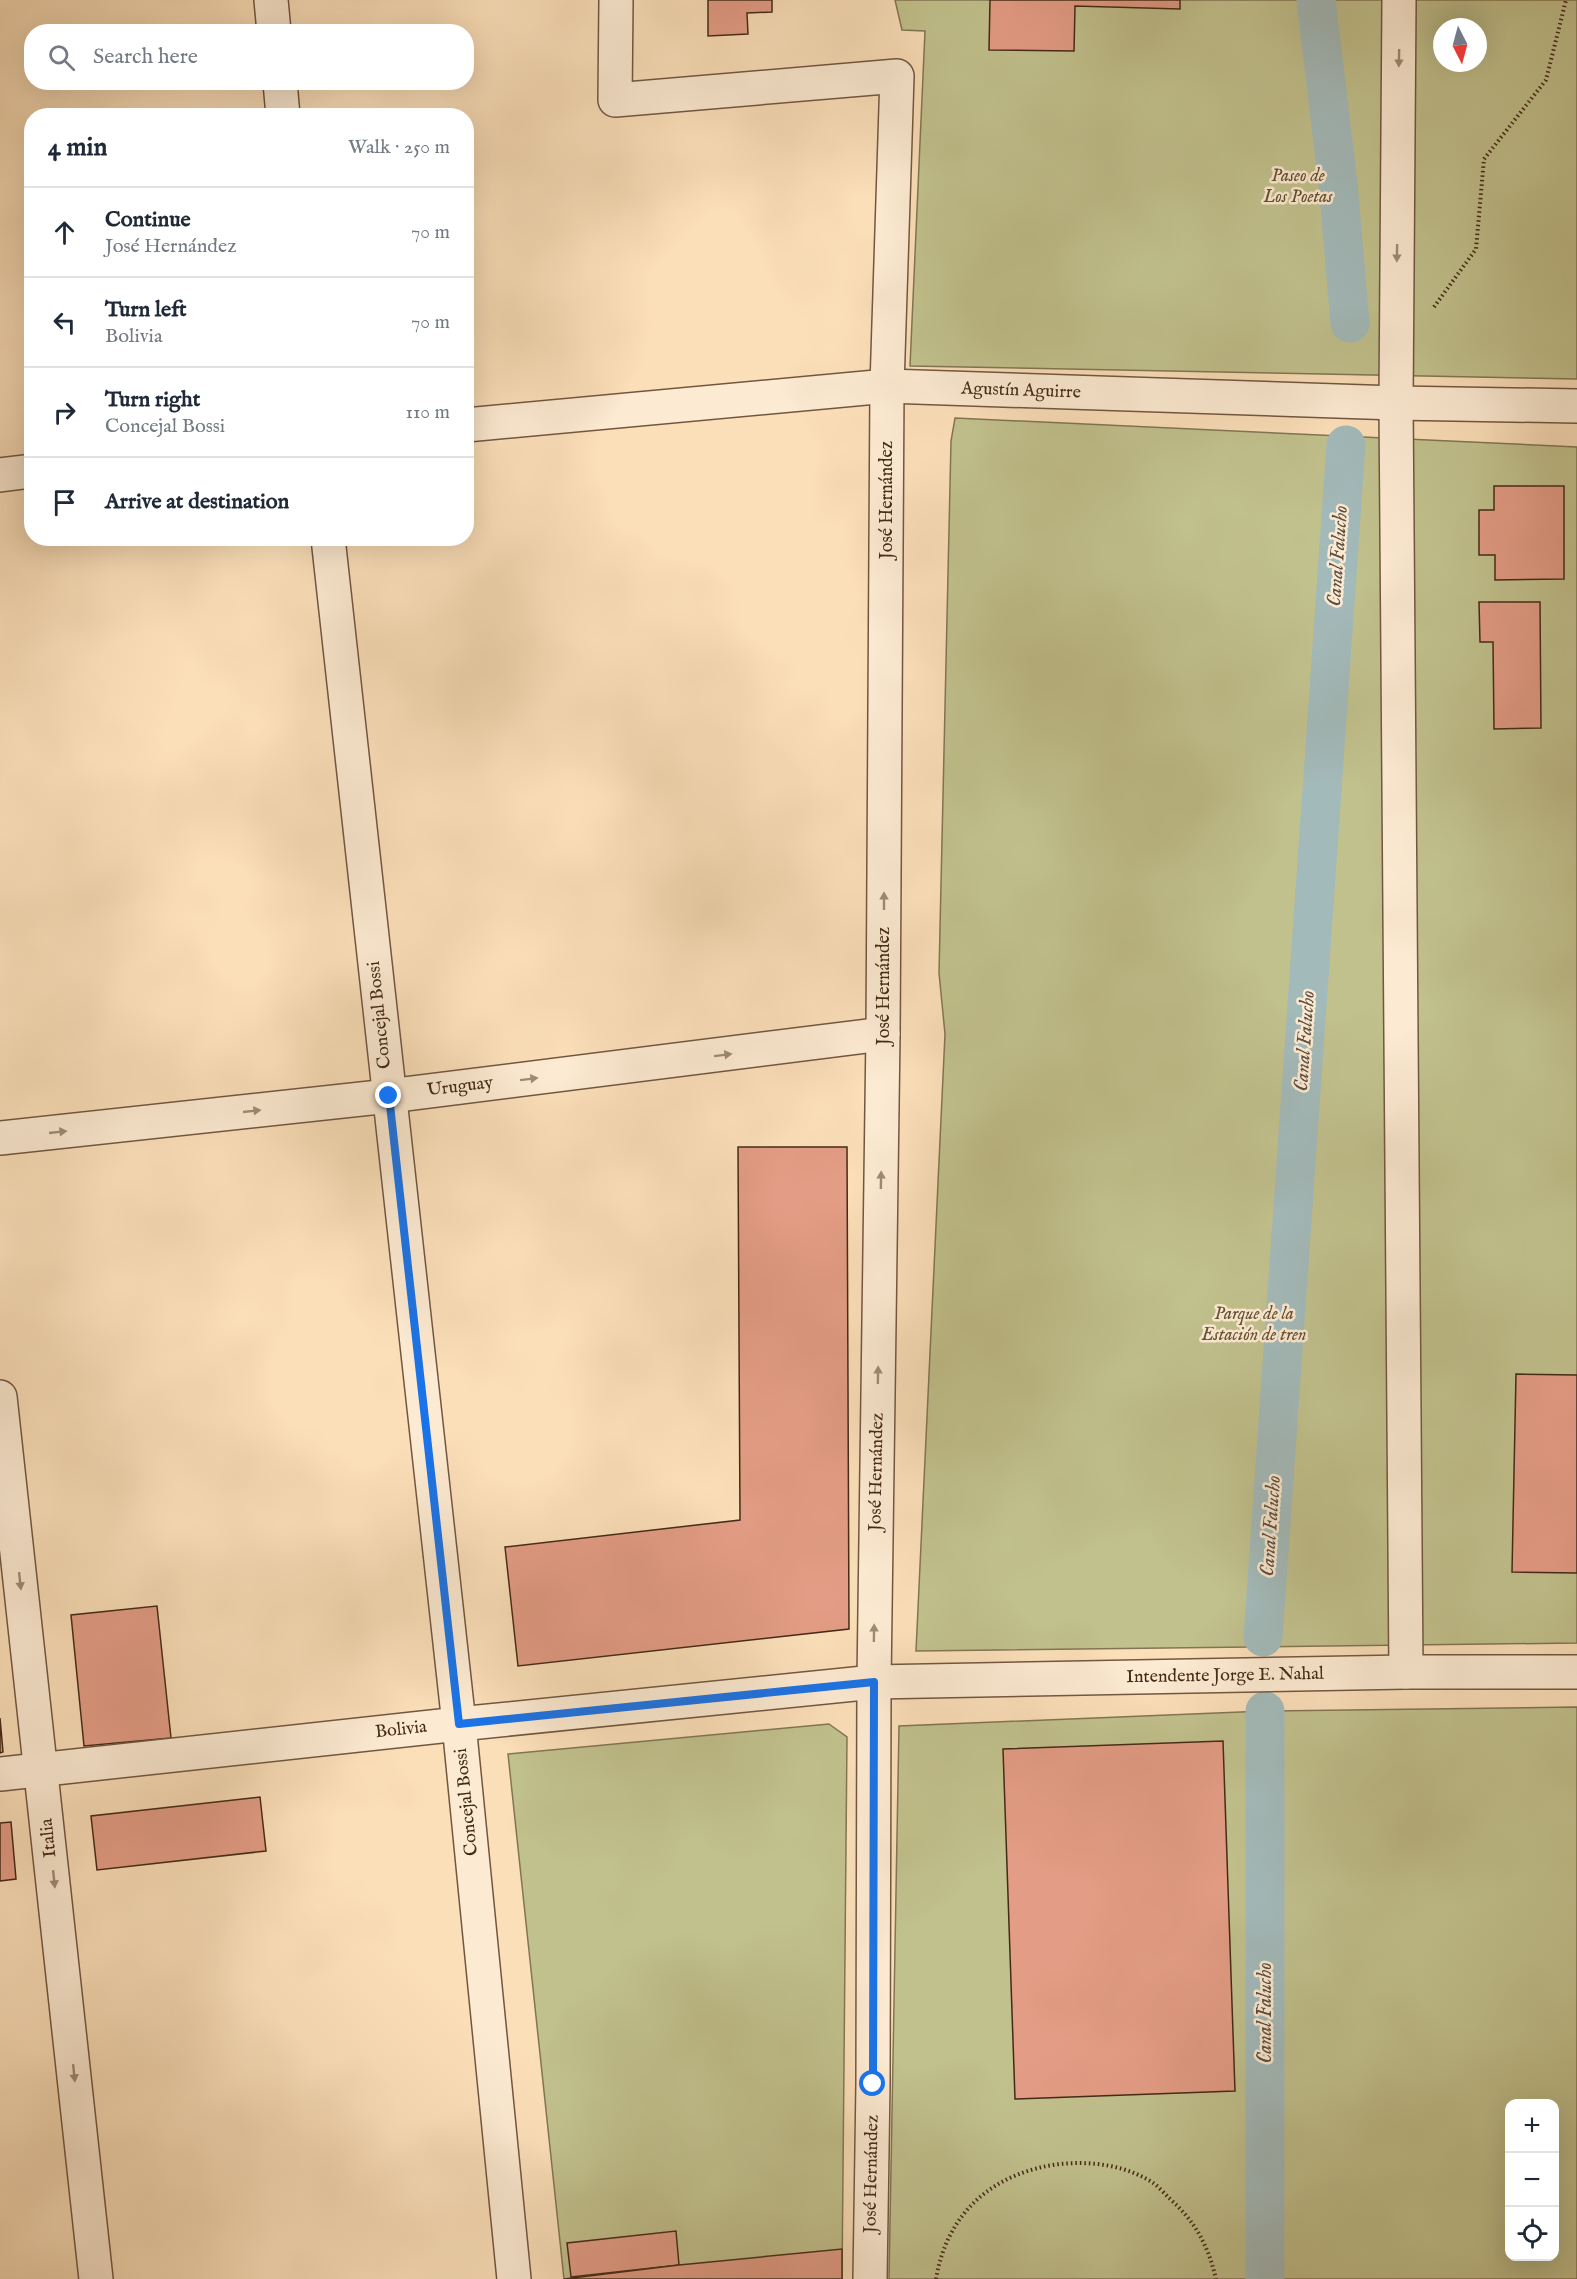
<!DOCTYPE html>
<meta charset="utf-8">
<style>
body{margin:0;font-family:"IM FELL English",serif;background:#f2f2f3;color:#1f2937}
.controls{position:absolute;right:18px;bottom:18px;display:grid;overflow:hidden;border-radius:12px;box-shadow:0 6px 24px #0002}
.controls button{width:54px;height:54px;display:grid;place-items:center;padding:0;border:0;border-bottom:2px solid #e0e1e3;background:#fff;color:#1f2937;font:30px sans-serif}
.compass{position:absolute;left:1433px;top:18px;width:54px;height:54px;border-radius:50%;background:#fff;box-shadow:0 6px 24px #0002;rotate:174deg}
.stop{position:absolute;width:18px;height:18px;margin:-14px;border:4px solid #1a73e8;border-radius:50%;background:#fff}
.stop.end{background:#1a73e8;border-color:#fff;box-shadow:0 2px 6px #0008}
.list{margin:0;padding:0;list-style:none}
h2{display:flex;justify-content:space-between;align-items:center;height:78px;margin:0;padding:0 24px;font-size:26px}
h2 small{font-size:20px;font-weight:400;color:#747a83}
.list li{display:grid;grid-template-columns:39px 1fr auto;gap:18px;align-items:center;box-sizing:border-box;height:90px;padding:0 24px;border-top:2px solid #e0e1e3}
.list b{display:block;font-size:22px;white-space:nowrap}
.list p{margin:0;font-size:20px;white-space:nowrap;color:#747a83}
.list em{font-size:20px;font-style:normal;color:#747a83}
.icon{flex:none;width:33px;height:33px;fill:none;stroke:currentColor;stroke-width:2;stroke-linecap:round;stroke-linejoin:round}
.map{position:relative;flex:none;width:1577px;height:2279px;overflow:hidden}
.search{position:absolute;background:#fff;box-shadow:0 6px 24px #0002;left:24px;top:24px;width:450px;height:66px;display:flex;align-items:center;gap:15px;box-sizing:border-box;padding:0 21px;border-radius:24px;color:#747a83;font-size:22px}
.panel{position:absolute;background:#fff;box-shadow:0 6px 24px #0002;left:24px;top:108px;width:450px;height:438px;border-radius:24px}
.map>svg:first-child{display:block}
</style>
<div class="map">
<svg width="1577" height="2279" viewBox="0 0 1577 2279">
<rect width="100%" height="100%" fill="#fbdfb9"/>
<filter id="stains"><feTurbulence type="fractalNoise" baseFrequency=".00333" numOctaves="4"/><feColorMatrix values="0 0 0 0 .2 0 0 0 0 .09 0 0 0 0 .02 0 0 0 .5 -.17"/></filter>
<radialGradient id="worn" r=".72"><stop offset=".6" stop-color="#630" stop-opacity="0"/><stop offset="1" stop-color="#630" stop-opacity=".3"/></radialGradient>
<g fill="#c1c18d" stroke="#827652" stroke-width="1.5" fill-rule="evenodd">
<path d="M 895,0 L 1577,0 L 1577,379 L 910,366 L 925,31 L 902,30 ZM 1442,27 L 1478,27 L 1478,63 L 1442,63 Z"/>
<polygon points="955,418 1577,447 1577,1643 916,1651 945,1034 939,973 951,441"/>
<path d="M 1577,1707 L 1577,2279 L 889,2279 L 899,1726 L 1265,1711 ZM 1510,2104 L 1554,2104 L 1554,2256 L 1510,2256 Z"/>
<polygon points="829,1724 847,1737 842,2279 564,2279 508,1754"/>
</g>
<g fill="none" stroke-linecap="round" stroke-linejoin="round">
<g stroke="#a3baba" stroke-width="39">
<polyline points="1316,0 1338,184 1350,323"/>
<polyline points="1263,1637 1346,445"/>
<polyline points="1265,1711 1265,2279"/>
</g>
</g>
<g fill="#e39c85" stroke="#442a17" stroke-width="1.5">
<polygon points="708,0 772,0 772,12 747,13 748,34 708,36"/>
<polygon points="990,0 1180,0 1180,9 1075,6 1074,51 989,50"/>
<polygon points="1494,486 1564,486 1564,579 1495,580 1495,555 1479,555 1479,510 1494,510"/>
<polygon points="1479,602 1540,602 1541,728 1494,729 1493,642 1480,642"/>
<polygon points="738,1147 847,1147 849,1629 518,1666 505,1547 740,1520"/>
<polygon points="1516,1374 1577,1375 1577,1573 1512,1572"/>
<polygon points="157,1606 171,1738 84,1746 71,1615"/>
<polygon points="0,1718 3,1752 0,1753"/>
<polygon points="1223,1741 1235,2091 1015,2099 1003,1749"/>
<polygon points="260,1797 266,1851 97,1870 91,1816"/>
<polygon points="11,1822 16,1879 0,1881 0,1823"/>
<polygon points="676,2231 679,2265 571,2277 567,2243"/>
<polygon points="842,2249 842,2279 564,2279 679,2265"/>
</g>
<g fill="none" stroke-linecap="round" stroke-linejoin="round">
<g stroke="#725740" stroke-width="36">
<g id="minor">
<polyline points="271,0 274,32"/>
<polyline points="616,0 615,100 897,76 887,386 883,1034 874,1682 873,2083 870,2279"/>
<polyline points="1399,0 1396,403 1406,1672"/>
<polyline points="280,82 283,116"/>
<polyline points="466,425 887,386 1396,403 1577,406"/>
<polyline points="0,475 32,471"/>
<polyline points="328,538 459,1724 514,2279"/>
<polyline points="0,1138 389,1096 883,1034"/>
<polyline points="0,1397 96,2279"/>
<polyline points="0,1774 459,1724 874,1682 1406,1672 1577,1672"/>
</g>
</g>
<g stroke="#442a17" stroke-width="4" stroke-dasharray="1.5 3" stroke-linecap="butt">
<polyline points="1434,307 1476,249 1484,159 1546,80 1566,0"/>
<path d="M 936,2279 C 947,2212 994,2172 1060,2164 C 1092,2161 1124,2165 1152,2182 C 1158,2186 1164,2193 1169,2198 C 1195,2221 1208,2245 1216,2279"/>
</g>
<use href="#minor" stroke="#fcead2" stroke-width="33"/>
</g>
<defs><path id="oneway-solid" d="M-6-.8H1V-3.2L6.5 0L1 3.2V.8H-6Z" transform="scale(1.5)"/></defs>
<g fill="#a08a74">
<use href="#oneway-solid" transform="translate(1399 58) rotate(91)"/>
<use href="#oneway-solid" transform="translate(1397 253) rotate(91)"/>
<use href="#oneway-solid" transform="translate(884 901) rotate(-90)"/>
<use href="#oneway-solid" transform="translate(723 1055) rotate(-7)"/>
<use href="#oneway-solid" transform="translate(529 1079) rotate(-7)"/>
<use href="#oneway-solid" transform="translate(252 1111) rotate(-6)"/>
<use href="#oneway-solid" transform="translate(58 1132) rotate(-6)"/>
<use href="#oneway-solid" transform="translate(881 1180) rotate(-89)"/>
<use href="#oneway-solid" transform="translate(878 1375) rotate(-89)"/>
<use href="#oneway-solid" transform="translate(20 1581) rotate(84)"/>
<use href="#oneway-solid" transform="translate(874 1633) rotate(-89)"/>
<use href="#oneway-solid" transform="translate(54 1879) rotate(84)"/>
<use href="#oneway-solid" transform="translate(74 2073) rotate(84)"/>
</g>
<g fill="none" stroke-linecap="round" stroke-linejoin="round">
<polyline stroke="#1a73e8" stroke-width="8" points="389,1096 459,1724 874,1682 873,2084"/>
</g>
<g text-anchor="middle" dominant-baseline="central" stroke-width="5" stroke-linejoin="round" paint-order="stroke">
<g font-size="18" font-style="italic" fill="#635034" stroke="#fcead2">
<text x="1298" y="176">Paseo de<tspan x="1298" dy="21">Los Poetas</tspan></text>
<text x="1254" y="1314">Parque de la<tspan x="1254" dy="21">Estación de tren</tspan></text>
</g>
<g font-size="18" fill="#442a17" stroke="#fcead2">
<text transform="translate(1021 391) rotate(2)">Agustín Aguirre</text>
<text transform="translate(887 500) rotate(-90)">José Hernández</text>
<text transform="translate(884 986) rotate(-90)">José Hernández</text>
<text transform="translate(380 1015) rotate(-96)">Concejal Bossi</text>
<text transform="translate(460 1087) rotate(-7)">Uruguay</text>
<text transform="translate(877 1472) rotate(-89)">José Hernández</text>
<text transform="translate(1225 1676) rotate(-1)">Intendente Jorge E. Nahal</text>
<text transform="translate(401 1730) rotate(-6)">Bolivia</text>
<text transform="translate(467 1802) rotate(-96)">Concejal Bossi</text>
<text transform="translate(49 1838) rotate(-96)">Italia</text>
<text transform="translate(872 2174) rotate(-89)">José Hernández</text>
</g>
<g font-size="20" font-style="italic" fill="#5c4e40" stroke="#fcead2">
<text transform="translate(1338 556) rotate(-86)">Canal Falucho</text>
<text transform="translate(1305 1041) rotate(-86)">Canal Falucho</text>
<text transform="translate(1271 1526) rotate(-86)">Canal Falucho</text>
<text transform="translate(1265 2013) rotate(-90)">Canal Falucho</text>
</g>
</g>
<rect width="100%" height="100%" filter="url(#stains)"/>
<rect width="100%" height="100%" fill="url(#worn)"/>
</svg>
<div class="controls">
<button>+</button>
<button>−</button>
<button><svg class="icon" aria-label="locate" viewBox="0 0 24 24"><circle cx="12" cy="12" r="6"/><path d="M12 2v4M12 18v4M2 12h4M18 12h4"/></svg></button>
</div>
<svg class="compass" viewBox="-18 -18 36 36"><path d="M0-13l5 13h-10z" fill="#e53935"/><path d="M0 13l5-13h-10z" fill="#747a83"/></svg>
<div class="stop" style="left:873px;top:2084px"></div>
<div class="stop end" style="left:389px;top:1096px"></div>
<div class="search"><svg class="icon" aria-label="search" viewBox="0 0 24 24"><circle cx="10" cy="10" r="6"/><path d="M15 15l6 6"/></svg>Search here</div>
<section class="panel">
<h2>4 min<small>Walk · 250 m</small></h2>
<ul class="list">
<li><svg class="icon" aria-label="ahead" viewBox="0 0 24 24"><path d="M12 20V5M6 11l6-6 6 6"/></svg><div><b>Continue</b><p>José Hernández</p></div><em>70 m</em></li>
<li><svg class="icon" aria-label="left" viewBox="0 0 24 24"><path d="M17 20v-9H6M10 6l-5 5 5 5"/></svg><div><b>Turn left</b><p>Bolivia</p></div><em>70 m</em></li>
<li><svg class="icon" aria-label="right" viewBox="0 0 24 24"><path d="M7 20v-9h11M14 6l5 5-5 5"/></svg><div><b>Turn right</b><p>Concejal Bossi</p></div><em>110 m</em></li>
<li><svg class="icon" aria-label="arrive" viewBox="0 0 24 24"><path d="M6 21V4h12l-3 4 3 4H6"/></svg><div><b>Arrive at destination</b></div></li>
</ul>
</section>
</div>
